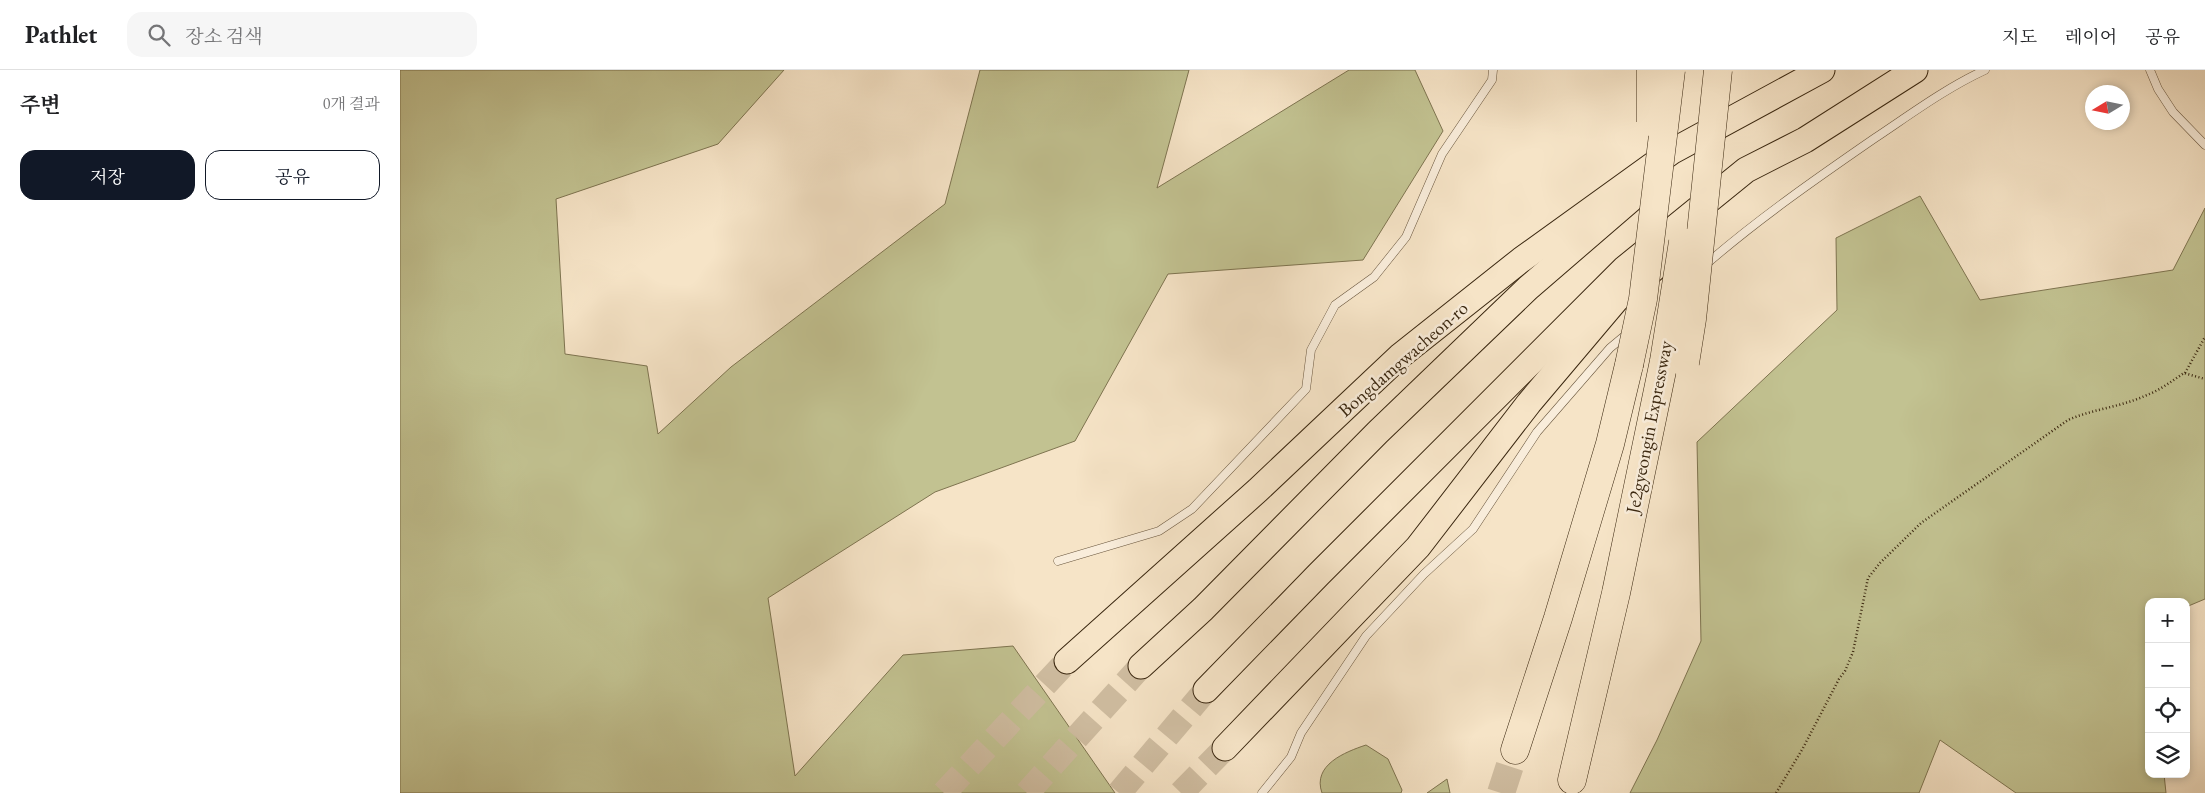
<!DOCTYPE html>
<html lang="ko">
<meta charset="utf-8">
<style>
body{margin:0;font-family:"EB Garamond","Noto Serif KR",serif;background:#f6f6f6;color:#202124}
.controls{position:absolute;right:15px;bottom:15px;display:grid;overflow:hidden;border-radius:10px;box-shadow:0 2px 8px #0003}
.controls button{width:45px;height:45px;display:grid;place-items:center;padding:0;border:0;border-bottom:1px solid #e0e0e0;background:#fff;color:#202124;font:25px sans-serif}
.compass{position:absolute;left:1685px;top:15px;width:45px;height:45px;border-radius:50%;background:#fff;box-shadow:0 2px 8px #0003;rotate:260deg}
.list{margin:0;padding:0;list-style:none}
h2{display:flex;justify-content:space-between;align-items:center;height:65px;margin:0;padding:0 20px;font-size:21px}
h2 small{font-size:16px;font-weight:400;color:#757577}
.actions{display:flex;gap:10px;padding:15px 20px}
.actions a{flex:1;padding:11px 0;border:1px solid #111827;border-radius:15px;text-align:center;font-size:18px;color:#111827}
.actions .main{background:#111827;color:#fff}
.icon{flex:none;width:28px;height:28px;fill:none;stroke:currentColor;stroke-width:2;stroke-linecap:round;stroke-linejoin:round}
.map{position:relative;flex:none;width:1805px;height:723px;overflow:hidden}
header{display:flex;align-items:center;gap:30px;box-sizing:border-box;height:70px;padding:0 25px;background:#fff;border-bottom:1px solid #e0e0e0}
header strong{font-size:24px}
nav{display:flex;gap:28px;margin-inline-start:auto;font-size:18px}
.search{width:350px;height:45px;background:#f6f6f6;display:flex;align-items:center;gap:12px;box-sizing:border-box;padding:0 18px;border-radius:15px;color:#757577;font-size:19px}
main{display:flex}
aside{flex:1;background:#fff}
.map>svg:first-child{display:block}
</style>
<header>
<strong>Pathlet</strong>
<div class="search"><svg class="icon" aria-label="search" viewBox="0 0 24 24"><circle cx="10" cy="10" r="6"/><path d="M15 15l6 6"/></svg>장소 검색</div>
<nav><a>지도</a><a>레이어</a><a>공유</a></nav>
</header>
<main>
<aside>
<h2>주변<small>0개 결과</small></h2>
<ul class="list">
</ul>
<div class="actions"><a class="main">저장</a><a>공유</a></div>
</aside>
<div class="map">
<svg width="1805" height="723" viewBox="0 0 1805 723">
<rect width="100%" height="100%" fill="#f6e4c7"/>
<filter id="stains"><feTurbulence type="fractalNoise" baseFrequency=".004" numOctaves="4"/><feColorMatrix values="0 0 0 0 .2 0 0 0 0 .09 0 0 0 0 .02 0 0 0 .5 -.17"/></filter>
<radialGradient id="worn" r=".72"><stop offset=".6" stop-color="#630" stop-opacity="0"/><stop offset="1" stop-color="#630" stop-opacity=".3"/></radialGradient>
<g fill="#c2c291" stroke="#7e7450">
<polygon points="0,0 384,0 318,74 156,129 165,284 247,296 258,364 331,297 545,134 580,0 789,0 757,118 949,0 1015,0 1043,61 963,190 768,204 675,371 535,422 368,528 395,706 503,585 613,576 715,723 0,723"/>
<polygon points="1520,126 1580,230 1773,200 1805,138 1805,529 1786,537 1786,532 1749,532 1749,704 1764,704 1766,723 1616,723 1540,670 1519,723 1230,723 1257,670 1301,571 1297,372 1437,240 1436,168"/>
<path d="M 966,675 L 988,689 L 1002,720 L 1001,723 L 922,723 C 912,695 945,682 966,675 Z"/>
<polygon points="1047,709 1050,723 1027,723"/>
</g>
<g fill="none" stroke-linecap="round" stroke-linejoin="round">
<g stroke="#d0bea2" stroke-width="25" stroke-dasharray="25 12" stroke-linecap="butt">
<polyline points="544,723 667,591"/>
<polyline points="627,723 741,596"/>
<polyline points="719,723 806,620"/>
<polyline points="781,723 825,678"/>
</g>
<polyline stroke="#d0bea2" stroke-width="28" stroke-dasharray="28 14" stroke-linecap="butt" points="1101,723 1115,680"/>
<g stroke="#69563e" stroke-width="9">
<g id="service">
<polyline points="1750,0 1758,19 1773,42 1805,75"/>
<path d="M 1304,196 C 1358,149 1417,108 1475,68 C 1511,44 1546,18 1585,0"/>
<polyline points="658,491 759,461 792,439 906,319 911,280 935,235 974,207 1006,167 1042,84 1092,10 1093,0"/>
<polyline points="862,723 891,687 901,663 966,566 1024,504 1073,459 1137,362 1210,278 1228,263"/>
</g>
</g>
<g stroke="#3a2710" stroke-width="27">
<g id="trunk">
<polyline points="667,591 858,420 1000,286 1121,190 1271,82 1422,0"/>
<polyline points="741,596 803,539 978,362 1128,218 1237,124"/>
<polyline points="806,620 919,504 1224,199 1346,100 1405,70 1515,0"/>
<polyline points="825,678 1018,477 1129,333 1216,230 1293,166"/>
</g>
</g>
<g stroke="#3a2710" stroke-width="29">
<g id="motorway">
<polyline points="1115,680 1158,548 1210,374 1229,295"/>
<polyline points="1172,710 1216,523 1264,291"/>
</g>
</g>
<g stroke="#3a2710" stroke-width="2.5" stroke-dasharray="1 2.5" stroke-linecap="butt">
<polyline points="1785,303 1805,267"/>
<path d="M 1376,723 L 1403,678 L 1439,609 L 1445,601 L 1453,582 L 1468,508 L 1480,493 L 1521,453 L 1668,350 C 1693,339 1721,337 1747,325 C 1760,320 1772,311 1784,303 L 1805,309"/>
</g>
<use href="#service" stroke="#f9eddb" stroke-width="8"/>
<use href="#trunk" stroke="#f6e4c7" stroke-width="25"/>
<use href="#motorway" stroke="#f6e4c7" stroke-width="28"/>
<g stroke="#3a2710" stroke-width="29" stroke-linecap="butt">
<g id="motorway-bridge">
<polyline points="1251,0 1251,52"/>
<polyline points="1264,291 1283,172"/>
<polyline points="1285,293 1292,249 1318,0"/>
<polyline points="1229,295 1243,229 1271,0"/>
</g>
</g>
<use href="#motorway-bridge" stroke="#f6e4c7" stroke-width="28"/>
</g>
<g text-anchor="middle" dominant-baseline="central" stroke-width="5" stroke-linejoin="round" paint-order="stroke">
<g font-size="19" fill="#3a2710" stroke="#f9eddb">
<text transform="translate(1003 289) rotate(-41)">Bongdamgwacheon-ro</text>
<text transform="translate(1249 357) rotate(-79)">Je2gyeongin Expressway</text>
</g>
</g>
<rect width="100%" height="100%" filter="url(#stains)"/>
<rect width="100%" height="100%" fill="url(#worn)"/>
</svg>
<div class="controls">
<button>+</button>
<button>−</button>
<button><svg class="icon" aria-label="locate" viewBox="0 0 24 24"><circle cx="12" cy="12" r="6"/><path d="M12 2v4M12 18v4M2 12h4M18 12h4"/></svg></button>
<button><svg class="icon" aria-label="layers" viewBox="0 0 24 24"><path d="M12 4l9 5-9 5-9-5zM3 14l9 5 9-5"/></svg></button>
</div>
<svg class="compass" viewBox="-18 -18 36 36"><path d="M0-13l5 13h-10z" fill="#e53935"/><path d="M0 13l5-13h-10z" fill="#757577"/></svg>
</div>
</main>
